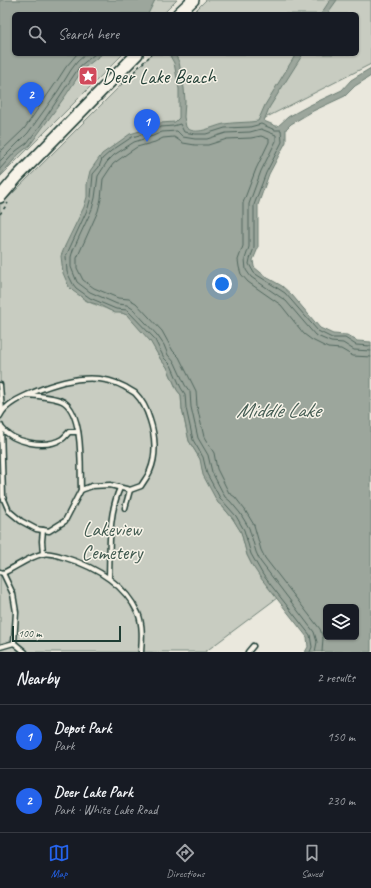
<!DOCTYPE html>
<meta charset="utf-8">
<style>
body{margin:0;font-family:Caveat,sans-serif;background:#242831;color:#f1f3f6}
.controls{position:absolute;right:12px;bottom:12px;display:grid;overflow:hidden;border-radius:6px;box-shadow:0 1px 3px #0004}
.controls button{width:36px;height:36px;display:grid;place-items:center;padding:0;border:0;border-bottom:1px solid #363941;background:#171b24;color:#f1f3f6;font:20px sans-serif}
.scale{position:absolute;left:12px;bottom:10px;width:109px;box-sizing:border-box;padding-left:4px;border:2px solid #1f3d34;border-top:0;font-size:11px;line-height:14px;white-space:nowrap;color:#1f3d34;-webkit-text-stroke:3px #f7f3e8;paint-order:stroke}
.you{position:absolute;left:222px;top:284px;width:14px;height:14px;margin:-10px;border:3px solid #fff;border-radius:50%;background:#1a73e8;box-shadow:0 0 0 6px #1a73e833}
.badge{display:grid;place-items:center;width:26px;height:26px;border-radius:50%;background:#2563eb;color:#fff;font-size:13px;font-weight:700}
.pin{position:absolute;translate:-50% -33px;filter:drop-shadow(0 1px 2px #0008)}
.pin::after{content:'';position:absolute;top:21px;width:14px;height:12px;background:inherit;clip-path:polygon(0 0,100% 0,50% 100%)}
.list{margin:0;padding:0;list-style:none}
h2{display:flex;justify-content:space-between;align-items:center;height:52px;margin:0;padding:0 16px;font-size:17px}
h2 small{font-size:13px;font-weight:400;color:#9ea1a6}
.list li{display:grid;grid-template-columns:26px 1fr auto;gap:12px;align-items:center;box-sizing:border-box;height:64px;padding:0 16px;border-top:1px solid #363941}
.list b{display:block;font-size:15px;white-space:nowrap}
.list p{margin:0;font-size:13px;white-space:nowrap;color:#9ea1a6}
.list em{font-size:13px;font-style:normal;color:#9ea1a6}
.icon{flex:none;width:22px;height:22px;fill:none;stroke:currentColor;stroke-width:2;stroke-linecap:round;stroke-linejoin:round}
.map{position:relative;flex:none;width:371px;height:652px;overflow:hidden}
.search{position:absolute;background:#171b24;box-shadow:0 1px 3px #0004;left:12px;right:12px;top:12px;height:44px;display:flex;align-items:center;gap:10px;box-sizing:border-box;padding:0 14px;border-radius:6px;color:#9ea1a6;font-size:15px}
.sheet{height:180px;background:#171b24}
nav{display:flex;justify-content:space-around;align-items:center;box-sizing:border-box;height:56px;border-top:1px solid #363941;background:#171b24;font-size:11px;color:#9ea1a6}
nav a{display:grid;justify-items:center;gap:2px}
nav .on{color:#2563eb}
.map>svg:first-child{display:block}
</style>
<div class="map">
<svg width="371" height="652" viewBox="0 0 371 652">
<rect width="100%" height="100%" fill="#eae8dd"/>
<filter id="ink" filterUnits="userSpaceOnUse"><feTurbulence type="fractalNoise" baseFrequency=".025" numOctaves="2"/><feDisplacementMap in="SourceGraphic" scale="8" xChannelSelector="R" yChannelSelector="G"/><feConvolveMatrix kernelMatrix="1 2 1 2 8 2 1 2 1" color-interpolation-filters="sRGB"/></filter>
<g filter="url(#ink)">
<g fill="#c8ccc1" stroke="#74847a">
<polygon points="0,0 177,0 163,14 14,14 14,54 123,54 0,177"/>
<path d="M 206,0 L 371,0 L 371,64 L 267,117 L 65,246 C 68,256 76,291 81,297 C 87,303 101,306 109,310 C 115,313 122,312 127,315 L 150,340 L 161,360 L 167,367 L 177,390 L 181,395 L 182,409 L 189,441 L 200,459 L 216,499 L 233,519 L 241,532 L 247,555 L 252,565 L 277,598 L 205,652 L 0,652 L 0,205 L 7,199 L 152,54 L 357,54 L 357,14 L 192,14 Z"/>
</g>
<g fill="#9ca69c" stroke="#6a7c72" fill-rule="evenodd">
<polygon points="0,0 155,0 148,14 14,14 14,54 102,54 83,69 66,95 30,145 19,154 0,176"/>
<polygon points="330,0 337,0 327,14 321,14"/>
<path d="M 169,54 L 175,54 L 179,62 L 184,88 L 185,101 L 184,117 L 186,127 C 195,137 213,126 224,124 C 235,122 247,123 258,121 L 265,105 L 296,54 L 303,54 L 269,108 L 264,121 L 276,126 L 278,126 L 288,117 L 308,106 L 342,90 L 351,80 L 371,68 L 371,76 L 355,86 L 345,96 L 313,111 L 291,124 L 286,129 L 286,142 L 269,174 L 258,205 L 258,248 L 253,260 L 254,267 L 266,277 L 282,286 L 292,295 L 320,328 L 333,334 L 347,335 L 357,341 L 371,342 L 371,652 L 305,652 L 308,647 L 307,637 L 260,577 L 252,565 L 247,555 L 241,532 L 233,519 L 223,507 L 218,503 L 203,475 L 200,459 L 189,441 L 182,409 L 181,395 L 177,390 L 167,367 L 161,360 L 150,341 L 127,315 L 122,313 L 115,313 L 100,305 L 89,302 L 73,291 L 69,287 L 63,273 L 61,256 L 65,246 L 84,207 L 87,197 L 87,184 L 90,171 L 102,154 L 130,134 L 150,128 L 160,123 L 175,122 L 179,118 L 179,89 L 174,63 ZM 326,607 L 356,607 L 356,637 L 326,637 Z"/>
</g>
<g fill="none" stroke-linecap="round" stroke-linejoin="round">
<g stroke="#51675e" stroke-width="1">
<polyline points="0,152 24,129 53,87 66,67 77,54"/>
<polyline points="0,161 28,133 58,91 71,70 77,62 86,54"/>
<polyline points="0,169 16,151 27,143 40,126 80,66 95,54"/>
<polyline points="310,652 312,647 310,635 263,575 251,554 244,530 236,516 220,498 207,474 203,457 193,440 186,408 185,394 181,388 171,365 164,358 154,338 127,310 116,309 90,298 76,288 73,284 67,272 66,256 88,208 91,197 93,174 99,167 102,159 111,151 132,137 151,132 161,127 173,126 180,124 184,132 195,134 206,134 225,128 250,127 261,124 275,130 281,130 282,142 266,173 254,205 254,248 250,259 249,264 254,273 285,293 318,331 332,338 345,338 356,345 371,346"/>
<polyline points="315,652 317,642 314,632 260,561 256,552 249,528 240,513 230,501 225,497 212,472 208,455 198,438 191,407 190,392 185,385 175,363 168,355 164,345 157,335 133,309 127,305 117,304 90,292 77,282 71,267 71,257 73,250 92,209 95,198 98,176 107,162 114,155 134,142 153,136 162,132 177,131 183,137 195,139 207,139 226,133 250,132 261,129 276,135 276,141 261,171 249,204 249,247 245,259 246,270 251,277 286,301 315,335 331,342 343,343 354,350 371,351"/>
<polyline points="322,652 323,638 320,629 265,558 261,550 254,525 245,510 235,497 229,493 217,469 214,453 204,437 197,406 196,391 179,357 173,351 162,331 136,303 129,299 118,298 94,288 83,280 77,268 77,258 98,211 101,199 103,179 113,164 128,153 137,147 155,142 163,138 174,137 183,143 195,145 208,145 227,139 251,138 261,136 269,139 269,142 256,169 243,203 243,246 238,260 239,267 241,274 248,282 281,305 304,334 312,340 328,348 341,349 353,356 371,357"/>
</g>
<g stroke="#1f3d34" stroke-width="7">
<g id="service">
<polyline points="0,385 2,411"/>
<path d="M 28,395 C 37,396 56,397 64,402 C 84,416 80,467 81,490"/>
<path d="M 0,416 C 5,404 22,397 34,392 C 62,380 97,371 125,387 C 128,389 132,391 135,393 C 142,400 147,410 150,420 C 155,435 157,455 150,471 C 148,476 144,481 141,486 L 130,490 L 110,485 L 92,486 L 81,490 L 65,521 L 49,531 L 36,529 L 21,521 L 9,511 L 3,497 L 1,426"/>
<path d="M 1,427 C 13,443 45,449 62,439 C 65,437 67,434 69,432 L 78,432"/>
<polyline points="125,508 130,490"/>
<polyline points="43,530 42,541 43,554"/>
<path d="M 0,572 L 3,573 C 16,567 29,557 42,554 C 48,552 57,555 63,557 C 93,566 124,583 138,613 C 143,625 142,639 141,652"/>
<polyline points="3,573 13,594 16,612 14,643"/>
<path d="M 109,578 C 110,548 108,515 120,488"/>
<polyline points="0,647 14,643 25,652"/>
<polyline points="248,652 253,646"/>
</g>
</g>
<g stroke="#1f3d34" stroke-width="14">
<g id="tertiary">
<polyline points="178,14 193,0"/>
<polyline points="0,197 17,177 137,54"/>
</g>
</g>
<g stroke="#1f3d34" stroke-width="1.5" stroke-dasharray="3 3" stroke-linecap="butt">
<polyline points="153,14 154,13"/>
<polyline points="121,84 152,54"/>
<polyline points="0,214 8,203"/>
</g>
<use href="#service" stroke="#f7f3e8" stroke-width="4"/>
<use href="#tertiary" stroke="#f7f3e8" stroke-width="11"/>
</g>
</g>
<defs>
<g id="sight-square" transform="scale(1)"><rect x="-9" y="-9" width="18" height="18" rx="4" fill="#d1495b" stroke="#f7f3e8"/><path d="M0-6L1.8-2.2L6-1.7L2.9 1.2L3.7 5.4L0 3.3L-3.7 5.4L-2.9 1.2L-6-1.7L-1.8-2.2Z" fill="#fff"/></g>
</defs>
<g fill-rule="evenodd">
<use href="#sight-square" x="88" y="76"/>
</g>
<g text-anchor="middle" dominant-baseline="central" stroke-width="3" stroke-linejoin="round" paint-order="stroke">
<g font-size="20" fill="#1f3d34" stroke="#f7f3e8" text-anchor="start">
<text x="102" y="76">Deer Lake Beach</text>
</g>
<g font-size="20" fill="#415a50" stroke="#f7f3e8">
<text x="112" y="529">Lakeview<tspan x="112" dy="23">Cemetery</tspan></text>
</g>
<g font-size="21" font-style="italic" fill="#445c53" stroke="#f7f3e8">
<text x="278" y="410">Middle Lake</text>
</g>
</g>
</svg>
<div class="controls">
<button><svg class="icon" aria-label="layers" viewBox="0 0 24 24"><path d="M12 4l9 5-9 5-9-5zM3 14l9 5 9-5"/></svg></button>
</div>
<div class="scale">100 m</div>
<div class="you"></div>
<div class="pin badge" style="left:147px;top:142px">1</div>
<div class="pin badge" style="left:31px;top:115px">2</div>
<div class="search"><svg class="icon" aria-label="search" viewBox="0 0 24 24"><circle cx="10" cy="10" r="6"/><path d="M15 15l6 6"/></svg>Search here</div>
</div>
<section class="sheet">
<h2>Nearby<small>2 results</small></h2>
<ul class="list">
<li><span class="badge">1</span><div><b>Depot Park</b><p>Park</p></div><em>150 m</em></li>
<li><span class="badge">2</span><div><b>Deer Lake Park</b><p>Park · White Lake Road</p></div><em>230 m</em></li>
</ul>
</section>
<nav>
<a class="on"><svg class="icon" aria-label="map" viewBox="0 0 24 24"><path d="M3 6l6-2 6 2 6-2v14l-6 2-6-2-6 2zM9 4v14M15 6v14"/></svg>Map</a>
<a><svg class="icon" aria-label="directions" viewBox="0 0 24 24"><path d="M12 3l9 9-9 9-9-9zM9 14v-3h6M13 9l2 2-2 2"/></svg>Directions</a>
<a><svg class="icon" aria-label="saved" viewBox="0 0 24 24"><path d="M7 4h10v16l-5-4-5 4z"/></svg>Saved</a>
</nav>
